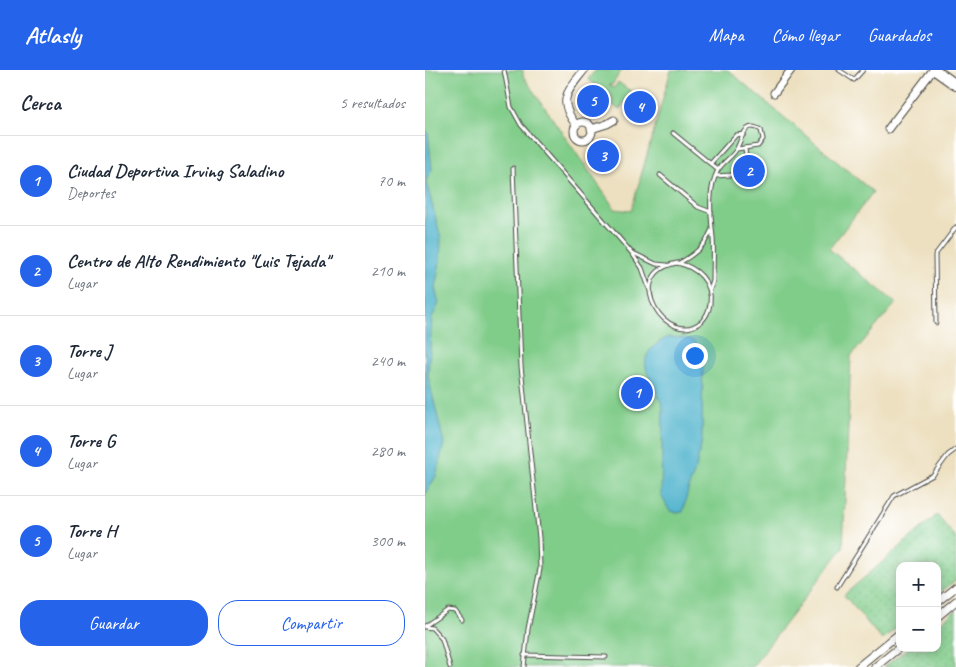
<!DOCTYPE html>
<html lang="es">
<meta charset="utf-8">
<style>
body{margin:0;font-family:Caveat,sans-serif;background:#f6f6f7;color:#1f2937}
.controls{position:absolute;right:15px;bottom:15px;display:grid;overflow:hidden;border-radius:10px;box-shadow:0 2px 12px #0003}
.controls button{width:45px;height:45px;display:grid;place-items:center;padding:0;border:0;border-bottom:1px solid #e0e1e3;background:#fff;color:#1f2937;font:25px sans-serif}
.you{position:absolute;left:269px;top:285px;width:18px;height:18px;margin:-12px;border:4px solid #fff;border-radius:50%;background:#1a73e8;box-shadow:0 0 0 8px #1a73e833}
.badge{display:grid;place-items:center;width:32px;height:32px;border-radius:50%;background:#2563eb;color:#fff;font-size:16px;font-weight:700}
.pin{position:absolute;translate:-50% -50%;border:2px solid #fff;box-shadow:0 1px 5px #0006}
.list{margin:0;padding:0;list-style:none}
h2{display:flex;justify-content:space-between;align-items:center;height:65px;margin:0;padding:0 20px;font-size:21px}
h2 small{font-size:16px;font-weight:400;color:#747a83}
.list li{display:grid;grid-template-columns:32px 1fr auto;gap:15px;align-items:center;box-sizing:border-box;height:90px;padding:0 20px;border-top:1px solid #e0e1e3}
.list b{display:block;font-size:19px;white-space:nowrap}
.list p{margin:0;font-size:16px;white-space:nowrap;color:#747a83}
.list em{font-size:16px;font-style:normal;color:#747a83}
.actions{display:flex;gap:10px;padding:15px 20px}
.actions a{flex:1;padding:11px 0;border:1px solid #2563eb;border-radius:20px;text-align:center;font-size:18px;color:#2563eb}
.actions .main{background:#2563eb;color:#fff}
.map{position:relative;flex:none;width:531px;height:597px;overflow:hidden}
header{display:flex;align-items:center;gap:30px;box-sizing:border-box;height:70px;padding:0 25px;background:#2563eb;color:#fff}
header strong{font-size:24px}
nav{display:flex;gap:28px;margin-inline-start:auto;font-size:18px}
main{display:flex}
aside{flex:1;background:#fff}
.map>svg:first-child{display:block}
</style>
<header>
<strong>Atlasly</strong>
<nav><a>Mapa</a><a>Cómo llegar</a><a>Guardados</a></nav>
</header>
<main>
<aside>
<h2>Cerca<small>5 resultados</small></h2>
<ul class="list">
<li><span class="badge">1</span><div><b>Ciudad Deportiva Irving Saladino</b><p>Deportes</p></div><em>70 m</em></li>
<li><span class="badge">2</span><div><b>Centro de Alto Rendimiento &quot;Luis Tejada&quot;</b><p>Lugar</p></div><em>210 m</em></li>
<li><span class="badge">3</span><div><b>Torre J</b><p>Lugar</p></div><em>240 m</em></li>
<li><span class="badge">4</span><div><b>Torre G</b><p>Lugar</p></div><em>280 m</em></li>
<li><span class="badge">5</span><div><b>Torre H</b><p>Lugar</p></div><em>300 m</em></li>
</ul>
<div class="actions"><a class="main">Guardar</a><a>Compartir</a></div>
</aside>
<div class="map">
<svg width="531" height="597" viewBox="0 0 531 597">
<defs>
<pattern id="grass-dots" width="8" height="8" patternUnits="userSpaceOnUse" patternTransform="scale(1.25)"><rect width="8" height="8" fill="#80cc89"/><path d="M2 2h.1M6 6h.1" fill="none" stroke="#6faf76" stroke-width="1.8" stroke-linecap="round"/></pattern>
</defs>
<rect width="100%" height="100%" fill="#fff"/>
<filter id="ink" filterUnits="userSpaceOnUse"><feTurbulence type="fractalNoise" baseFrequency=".02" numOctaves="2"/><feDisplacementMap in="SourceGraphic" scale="10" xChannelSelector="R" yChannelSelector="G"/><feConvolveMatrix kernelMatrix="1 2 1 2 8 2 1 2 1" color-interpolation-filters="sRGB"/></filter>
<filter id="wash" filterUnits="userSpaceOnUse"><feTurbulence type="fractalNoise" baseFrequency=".0096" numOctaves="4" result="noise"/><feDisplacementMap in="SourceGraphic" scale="20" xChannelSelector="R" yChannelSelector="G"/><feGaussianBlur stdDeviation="1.12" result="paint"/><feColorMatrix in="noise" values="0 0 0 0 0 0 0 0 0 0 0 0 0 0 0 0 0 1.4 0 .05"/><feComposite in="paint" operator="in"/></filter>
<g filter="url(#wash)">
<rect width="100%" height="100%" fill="#ede0c0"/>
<g fill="url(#grass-dots)" stroke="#567c5a">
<polygon points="512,445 531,468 531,510 512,525 512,496 475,496 475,555 457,570 419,525"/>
<polygon points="531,540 531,597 459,597 483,578 512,578 512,555"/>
</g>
<g fill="#80cc89" stroke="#567c5a">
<polygon points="0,0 98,0 98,6 190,139 206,141 246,0 303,0 448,122 404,179 471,233 426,286 418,478 327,597 0,597"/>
<polygon points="171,0 197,0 187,15 185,14 184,15 189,18 193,12 207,22 194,40 188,35 187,27 181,20 179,22 163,9"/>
</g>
<g fill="#4db2cc" stroke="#3c6e7c">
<polygon points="0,59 3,63 7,99 1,111 16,168 15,192 10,218 14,233 7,248 3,306 19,373 11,406 0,425"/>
<path d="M 243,267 C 260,268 267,266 278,281 L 277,370 L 271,398 L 264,416 L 258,442 L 252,443 L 244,440 L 236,425 L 238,338 C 229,308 201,289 243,267 Z"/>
</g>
</g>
<g filter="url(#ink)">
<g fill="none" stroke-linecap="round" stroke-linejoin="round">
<g stroke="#484641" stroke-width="5">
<g id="lane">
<polyline points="79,0 86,37 96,55 206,182 217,198 225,221"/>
<polyline points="414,0 429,10 438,0"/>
<polyline points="248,63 293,100"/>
<polyline points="286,93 311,65 319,64"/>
<polyline points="88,98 96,296 114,468 115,499 103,559 99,597"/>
<polyline points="235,105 273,137 286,142"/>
<polyline points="291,106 306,105 318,98 321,87 320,78"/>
<polyline points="208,183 231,194 242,195"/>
<path d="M 252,193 C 272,197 288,212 285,234 C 284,240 282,246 277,251 C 243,281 194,204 252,193 Z"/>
<path d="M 254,193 C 269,185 279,177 286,161"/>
<path d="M 285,220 L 288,211 C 288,197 289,182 288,168 C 286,147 282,120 293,100 C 298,92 307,87 311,80 C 317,70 319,49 336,60 L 338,69 L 333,76 L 312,79"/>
<polyline points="511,253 510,185 531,157"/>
<polyline points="412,517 469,426 508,405 523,385 531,379"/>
<polyline points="0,556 23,540 30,541 37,550"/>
<polyline points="0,557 7,558 17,569 25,597"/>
<polyline points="99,585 181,587"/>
</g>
</g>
<g stroke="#484641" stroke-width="9">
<g id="street">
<polyline points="349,23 366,0"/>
<circle cx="158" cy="61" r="9"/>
<path d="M 151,55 C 132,30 142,22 159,0"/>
<polyline points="166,59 182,54 189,50"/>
<polyline points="463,59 508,0"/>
<polyline points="512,532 531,517"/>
<polyline points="512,547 531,531"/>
<polyline points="433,597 475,563"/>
<polyline points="450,597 475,577"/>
</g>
</g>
<g stroke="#484641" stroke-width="12">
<polyline id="secondary" points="510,0 531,15"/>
</g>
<use href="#lane" stroke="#fff" stroke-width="3"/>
<use href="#street" stroke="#fff" stroke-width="7"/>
<use href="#secondary" stroke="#fff" stroke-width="10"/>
</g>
</g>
</svg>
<div class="controls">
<button>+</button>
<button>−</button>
</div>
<div class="you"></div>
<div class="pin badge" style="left:212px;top:323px">1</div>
<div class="pin badge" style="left:324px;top:101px">2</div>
<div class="pin badge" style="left:178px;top:86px">3</div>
<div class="pin badge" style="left:215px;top:37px">4</div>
<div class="pin badge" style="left:168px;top:31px">5</div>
</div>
</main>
